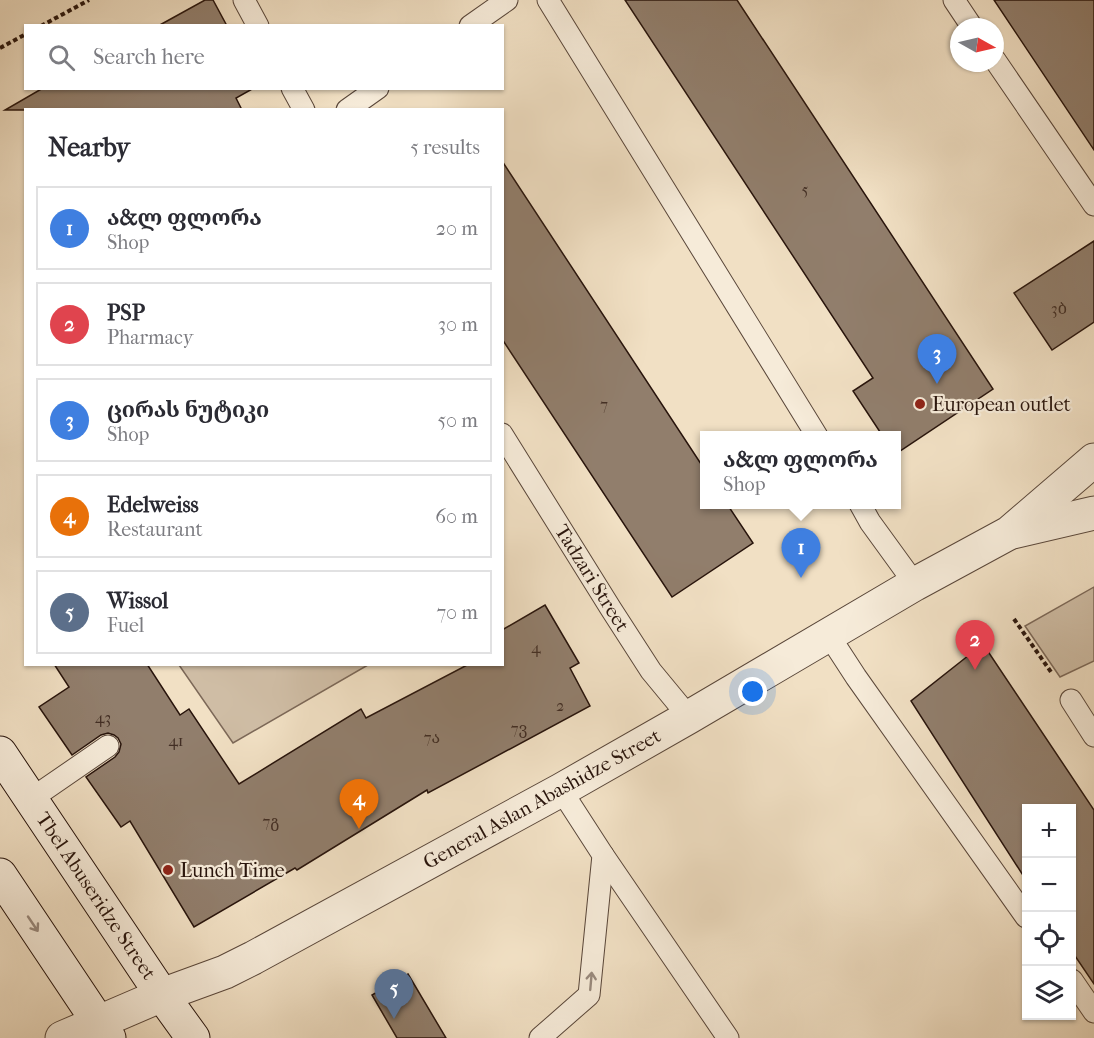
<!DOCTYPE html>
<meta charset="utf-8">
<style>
body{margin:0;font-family:"IM FELL French Canon","Noto Serif Georgian",serif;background:#f2f2f3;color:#2b2b33}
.controls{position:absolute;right:18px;bottom:18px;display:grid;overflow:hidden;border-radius:0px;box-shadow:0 2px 4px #0004}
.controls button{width:54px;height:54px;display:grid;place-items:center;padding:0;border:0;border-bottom:2px solid #e1e1e2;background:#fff;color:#2b2b33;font:30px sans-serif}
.compass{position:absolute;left:950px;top:18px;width:54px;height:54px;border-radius:50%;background:#fff;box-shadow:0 2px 4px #0004;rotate:98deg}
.you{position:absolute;left:753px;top:692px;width:21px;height:21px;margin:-15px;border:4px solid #fff;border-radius:50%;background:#1a73e8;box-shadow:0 0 0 9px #1a73e833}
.badge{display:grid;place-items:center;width:39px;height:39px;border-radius:50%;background:#8f2418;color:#fff;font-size:20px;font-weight:700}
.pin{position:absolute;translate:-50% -50px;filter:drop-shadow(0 2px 3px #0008)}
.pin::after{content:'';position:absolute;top:32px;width:21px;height:18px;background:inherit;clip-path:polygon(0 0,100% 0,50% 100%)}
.popup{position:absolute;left:700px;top:431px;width:201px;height:78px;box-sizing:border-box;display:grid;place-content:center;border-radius:0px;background:#fff;filter:drop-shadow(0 2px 4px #0005);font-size:20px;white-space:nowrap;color:#7c7c81}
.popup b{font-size:22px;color:#2b2b33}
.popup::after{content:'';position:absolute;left:50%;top:100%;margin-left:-12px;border:12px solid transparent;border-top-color:#fff}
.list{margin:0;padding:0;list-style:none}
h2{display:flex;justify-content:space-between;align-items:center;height:78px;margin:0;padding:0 24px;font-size:26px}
h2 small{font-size:20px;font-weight:400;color:#7c7c81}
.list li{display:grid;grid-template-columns:39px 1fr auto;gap:18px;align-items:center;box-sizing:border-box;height:84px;margin:0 12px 12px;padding:0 12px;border:2px solid #e1e1e2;border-radius:0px}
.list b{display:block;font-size:22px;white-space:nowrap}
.list p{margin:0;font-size:20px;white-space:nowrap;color:#7c7c81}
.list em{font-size:20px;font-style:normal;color:#7c7c81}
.icon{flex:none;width:33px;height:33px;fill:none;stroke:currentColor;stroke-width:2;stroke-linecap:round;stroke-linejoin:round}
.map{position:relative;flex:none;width:1094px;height:1038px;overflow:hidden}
.search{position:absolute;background:#fff;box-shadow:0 2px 4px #0004;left:24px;top:24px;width:480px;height:66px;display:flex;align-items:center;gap:15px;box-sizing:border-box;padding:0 21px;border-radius:0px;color:#7c7c81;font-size:22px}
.panel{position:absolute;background:#fff;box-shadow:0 2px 4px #0004;left:24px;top:108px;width:480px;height:558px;border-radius:0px}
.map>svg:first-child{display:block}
</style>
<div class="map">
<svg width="1094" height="1038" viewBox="0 0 1094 1038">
<rect width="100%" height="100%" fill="#f1e0c4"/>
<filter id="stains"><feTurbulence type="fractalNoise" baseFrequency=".00333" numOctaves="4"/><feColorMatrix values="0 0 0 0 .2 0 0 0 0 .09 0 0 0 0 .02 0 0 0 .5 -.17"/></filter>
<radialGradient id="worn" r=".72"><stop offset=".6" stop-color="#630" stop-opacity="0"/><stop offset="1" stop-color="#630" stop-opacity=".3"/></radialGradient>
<g fill="#cfbda5" stroke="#7c6858" stroke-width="1.5">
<polygon points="1094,587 1094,661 1060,677 1025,626"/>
<polygon points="179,665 368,665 233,743"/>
</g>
<g fill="#917e6c" stroke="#28140c" stroke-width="1.5">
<polygon points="205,0 213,0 227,26 158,26"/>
<polygon points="625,0 737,0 993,389 897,453 897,435 882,435 853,391 873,378"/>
<polygon points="994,0 1094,0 1094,150"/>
<polygon points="43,88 254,88 236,98 242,110 5,110"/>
<polygon points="502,161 705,470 705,504 727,504 753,543 672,597 502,339"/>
<polygon points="1094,241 1094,322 1052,350 1014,293"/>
<polygon points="545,605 579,663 570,668 590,706 428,793 427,790 297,870 295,868 194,927 130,821 121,827 86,777 115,757 119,752 121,744 118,738 114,735 108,733 101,735 72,755 39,707 69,687 54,664 147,664 180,715 189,709 239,784 361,709 366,718 469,664 502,664 502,630"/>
<polygon points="983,644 1094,810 1094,984 1071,950 1071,808 1026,808 1026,880 911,701"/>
<polygon points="408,974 446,1038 397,1038 372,995"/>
</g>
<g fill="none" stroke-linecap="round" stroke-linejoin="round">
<g stroke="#5a473a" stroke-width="23">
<g id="service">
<polyline points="244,0 258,26"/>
<polyline points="548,0 817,436"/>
<polyline points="954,0 972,27"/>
<polyline points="470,26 507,0"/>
<polyline points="995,60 1094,205"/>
<polyline points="292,88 304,110"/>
<polyline points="347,110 378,88"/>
<polyline points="502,434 611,609 651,671 689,717"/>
<polyline points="860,504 870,522 915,584"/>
<polyline points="828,634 856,677 1026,917"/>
<polyline points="1071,700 1094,736"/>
<polyline points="31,799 108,746"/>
<polyline points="603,855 728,1038"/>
<polyline points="1072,980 1094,1012"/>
<polyline points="540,1038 589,995 603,855 561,790"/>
</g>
</g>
<g stroke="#5a473a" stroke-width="35">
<g id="tertiary">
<polyline points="1013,532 1094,513"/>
<polyline points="62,1038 162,995 225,972 253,958 561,790 689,717 915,584 1009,533 1094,460"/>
</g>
</g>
<g stroke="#28140c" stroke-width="35">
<g id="secondary">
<polyline points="0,753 162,995 193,1038"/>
<polyline points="0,875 109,1038"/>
</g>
</g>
<g stroke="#28140c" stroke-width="4" stroke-dasharray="4.5 3" stroke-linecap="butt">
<polyline points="41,26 89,0"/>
<polyline points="0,48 26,34"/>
<polyline points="1014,619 1051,672"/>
</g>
<use href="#service" stroke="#f6ebd9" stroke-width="21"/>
<use href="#tertiary" stroke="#f6ebd9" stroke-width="33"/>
<use href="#secondary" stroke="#f6ebd9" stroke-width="33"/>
</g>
<defs><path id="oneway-shaft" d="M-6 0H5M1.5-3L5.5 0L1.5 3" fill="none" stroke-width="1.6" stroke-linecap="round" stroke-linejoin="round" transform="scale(1.5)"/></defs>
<g stroke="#998a7d">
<use href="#oneway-shaft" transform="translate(33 924) rotate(56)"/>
<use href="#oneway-shaft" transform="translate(591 981) rotate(-85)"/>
</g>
<g fill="#8f2418" stroke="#f6ebd9" stroke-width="2">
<circle cx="920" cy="404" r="6"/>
<circle cx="168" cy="870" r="6"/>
</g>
<g text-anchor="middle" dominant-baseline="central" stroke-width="4.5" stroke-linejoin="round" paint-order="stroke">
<g font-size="16" fill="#422e24">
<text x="805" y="189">5</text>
<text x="1059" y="308">3ბ</text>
<text x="604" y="404">7</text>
<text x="536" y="647">4</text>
<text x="560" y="705">2</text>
<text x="103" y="717">43</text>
<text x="519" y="728">7ვ</text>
<text x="432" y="737">7ა</text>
<text x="176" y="740">41</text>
<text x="271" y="821">7გ</text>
</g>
<g font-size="20" fill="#28140c" stroke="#f6ebd9" text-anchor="start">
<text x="932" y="404">European outlet</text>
<text x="180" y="870">Lunch Time</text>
</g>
<g font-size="20" fill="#28140c" stroke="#f6ebd9">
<text transform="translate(592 578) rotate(58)">Tadzari Street</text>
<text transform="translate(542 799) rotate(-29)">General Aslan Abashidze Street</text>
<text transform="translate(96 896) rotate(56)">Tbel Abuseridze Street</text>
</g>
</g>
<rect width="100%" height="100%" filter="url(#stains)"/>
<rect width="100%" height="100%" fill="url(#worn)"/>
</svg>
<div class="controls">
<button>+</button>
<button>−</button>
<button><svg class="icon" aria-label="locate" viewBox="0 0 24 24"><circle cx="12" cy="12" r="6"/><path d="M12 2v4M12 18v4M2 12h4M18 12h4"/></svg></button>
<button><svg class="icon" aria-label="layers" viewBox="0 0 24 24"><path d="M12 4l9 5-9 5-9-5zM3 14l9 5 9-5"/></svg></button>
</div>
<svg class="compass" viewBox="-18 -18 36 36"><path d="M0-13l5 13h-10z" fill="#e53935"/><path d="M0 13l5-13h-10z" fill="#7c7c81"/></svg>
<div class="you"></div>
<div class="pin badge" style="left:801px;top:578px;background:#3f7fe0">1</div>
<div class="popup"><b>ა&amp;ლ ფლორა</b>Shop</div>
<div class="pin badge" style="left:975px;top:670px;background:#e0444e">2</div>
<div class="pin badge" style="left:937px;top:384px;background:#3f7fe0">3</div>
<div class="pin badge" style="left:359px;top:829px;background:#e8710a">4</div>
<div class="pin badge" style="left:394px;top:1019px;background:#5c6f8a">5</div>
<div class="search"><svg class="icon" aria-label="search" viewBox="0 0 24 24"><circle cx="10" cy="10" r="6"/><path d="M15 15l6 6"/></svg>Search here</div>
<section class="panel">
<h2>Nearby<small>5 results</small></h2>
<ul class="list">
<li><span class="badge" style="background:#3f7fe0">1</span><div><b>ა&amp;ლ ფლორა</b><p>Shop</p></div><em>20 m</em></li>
<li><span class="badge" style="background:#e0444e">2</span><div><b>PSP</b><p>Pharmacy</p></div><em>30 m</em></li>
<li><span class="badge" style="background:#3f7fe0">3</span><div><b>ცირას ნუტიკი</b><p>Shop</p></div><em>50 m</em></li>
<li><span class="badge" style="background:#e8710a">4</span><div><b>Edelweiss</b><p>Restaurant</p></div><em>60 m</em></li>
<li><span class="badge" style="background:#5c6f8a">5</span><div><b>Wissol</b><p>Fuel</p></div><em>70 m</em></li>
</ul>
</section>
</div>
